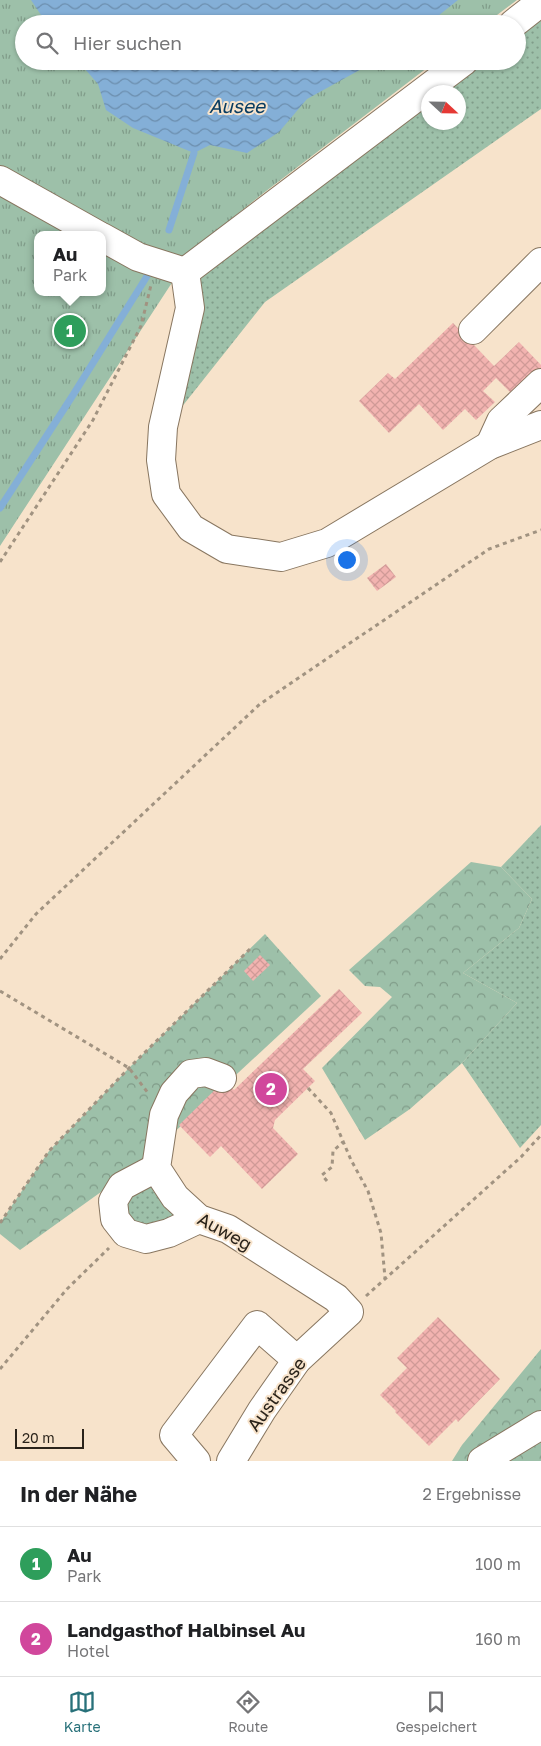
<!DOCTYPE html>
<html lang="de">
<meta charset="utf-8">
<style>
body{margin:0;font-family:"Golos Text",sans-serif;background:#f6f6f6;color:#202124}
.compass{position:absolute;left:421px;top:85px;width:45px;height:45px;border-radius:50%;background:#fff;box-shadow:0 1px 4px #0004;rotate:112deg}
.scale{position:absolute;left:15px;bottom:12px;width:69px;box-sizing:border-box;padding-left:5px;border:2px solid #2a231a;border-top:0;font-size:14px;line-height:18px;white-space:nowrap;color:#2a231a;-webkit-text-stroke:4px #f7e3cb;paint-order:stroke}
.you{position:absolute;left:346px;top:559px;width:18px;height:18px;margin:-12px;border:4px solid #fff;border-radius:50%;background:#1a73e8;box-shadow:0 0 0 8px #1a73e833}
.badge{display:grid;place-items:center;width:32px;height:32px;border-radius:50%;background:#28717a;color:#fff;font-size:16px;font-weight:700}
.pin{position:absolute;translate:-50% -50%;border:2px solid #fff;box-shadow:0 1px 5px #0006}
.popup{position:absolute;left:34px;top:231px;width:72px;height:65px;box-sizing:border-box;display:grid;place-content:center;border-radius:10px;background:#fff;filter:drop-shadow(0 1px 4px #0005);font-size:16px;white-space:nowrap;color:#757577}
.popup b{font-size:19px;color:#202124}
.popup::after{content:'';position:absolute;left:50%;top:100%;margin-left:-10px;border:10px solid transparent;border-top-color:#fff}
.list{margin:0;padding:0;list-style:none}
h2{display:flex;justify-content:space-between;align-items:center;height:65px;margin:0;padding:0 20px;font-size:21px}
h2 small{font-size:16px;font-weight:400;color:#757577}
.list li{display:grid;grid-template-columns:32px 1fr auto;gap:15px;align-items:center;box-sizing:border-box;height:75px;padding:0 20px;border-top:1px solid #e0e0e0}
.list b{display:block;font-size:19px;white-space:nowrap}
.list p{margin:0;font-size:16px;white-space:nowrap;color:#757577}
.list em{font-size:16px;font-style:normal;color:#757577}
.icon{flex:none;width:28px;height:28px;fill:none;stroke:currentColor;stroke-width:2;stroke-linecap:round;stroke-linejoin:round}
.map{position:relative;flex:none;width:541px;height:1461px;overflow:hidden}
.search{position:absolute;background:#fff;box-shadow:0 1px 4px #0004;left:15px;right:15px;top:15px;height:55px;display:flex;align-items:center;gap:12px;box-sizing:border-box;padding:0 18px;border-radius:28px;color:#757577;font-size:19px}
.sheet{height:215px;background:#fff}
nav{display:flex;justify-content:space-around;align-items:center;box-sizing:border-box;height:70px;border-top:1px solid #e0e0e0;background:#fff;font-size:14px;color:#757577}
nav a{display:grid;justify-items:center;gap:2px}
nav .on{color:#28717a}
.map>svg:first-child{display:block}
</style>
<div class="map">
<svg width="541" height="1461" viewBox="0 0 541 1461">
<defs>
<pattern id="grass-dots" width="8" height="8" patternUnits="userSpaceOnUse" patternTransform="scale(1.25)"><rect width="8" height="8" fill="#9dc0a9"/><path d="M2 2h.1M6 6h.1" fill="none" stroke="#809c89" stroke-width="1.8" stroke-linecap="round"/></pattern>
<pattern id="forest-crowns" width="20" height="18" patternUnits="userSpaceOnUse" patternTransform="scale(1.25)"><rect width="20" height="18" fill="#9dc0a9"/><path d="M2 6a3 3 0 1 1 6 0M12 15a3 3 0 1 1 6 0" fill="none" stroke="#809c89"/></pattern>
<pattern id="park-tufts" width="24" height="20" patternUnits="userSpaceOnUse" patternTransform="scale(1.25)"><rect width="24" height="20" fill="#9dc0a9"/><path d="M3 7l-1-3M5 7V3M7 7l1-3M15 17l-1-3M17 17v-4M19 17l1-3" fill="none" stroke="#809c89"/></pattern>
<pattern id="water-waves" width="16" height="10" patternUnits="userSpaceOnUse" patternTransform="scale(1.25)"><rect width="16" height="10" fill="#84afd7"/><path d="M0 5q4-4 8 0t8 0" fill="none" stroke="#6c8eae"/></pattern>
<pattern id="building-cross-hatch" width="8" height="8" patternUnits="userSpaceOnUse" patternTransform="scale(1.25)"><rect width="8" height="8" fill="#f2b3b0"/><path d="M0 0l8 8M0 8l8-8" fill="none" stroke="#d09a97"/></pattern>
</defs>
<rect width="100%" height="100%" fill="#f7e3cb"/>
<g fill="url(#grass-dots)" fill-rule="evenodd">
<path d="M 541,1 L 541,109 L 265,302 L 173,418 L 185,272 L 462,61 L 517,61 L 517,24 ZM 428,92 L 458,92 L 458,122 L 428,122 Z"/>
<polygon points="541,825 541,1125 520,1148 462,1063 517,1003 463,973 519,928 532,899 501,867"/>
<polygon points="154,1183 153,1191 176,1212 168,1223 133,1229 124,1199"/>
</g>
<g fill="url(#forest-crowns)">
<polygon points="471,862 501,867 532,899 519,928 463,973 517,1003 462,1063 410,1109 365,1140 322,1068 392,997 380,987 365,986 349,970"/>
<polygon points="265,934 321,996 140,1164 20,1250 0,1234 0,1223 49,1151 129,1068"/>
<polygon points="541,1349 541,1461 452,1461 462,1445"/>
</g>
<path fill="url(#park-tufts)" fill-rule="evenodd" d="M 0,0 L 517,0 L 485,24 L 24,24 L 24,61 L 436,61 L 261,195 L 194,249 L 0,546 ZM 38,235 L 102,235 L 102,292 L 38,292 Z"/>
<g fill="url(#water-waves)">
<polygon points="31,0 458,0 428,24 47,24"/>
<polygon points="78,61 376,61 307,99 279,132 247,153 210,145 194,153 133,128 106,110 98,84"/>
</g>
<g fill="none" stroke-linecap="round" stroke-linejoin="round">
<g stroke="#84afd7" stroke-width="7">
<polyline points="169,230 194,153"/>
<polyline points="0,508 73,395 149,273"/>
</g>
</g>
<g fill="url(#building-cross-hatch)">
<polygon points="453,323 494,366 519,342 541,365 541,374 516,398 496,378 483,391 495,402 476,420 465,409 443,430 419,404 389,433 359,401 388,373 395,379"/>
<polygon points="386,564 396,577 377,591 367,578"/>
<polygon points="260,955 270,965 253,981 244,971"/>
<polygon points="339,989 362,1013 303,1069 315,1081 275,1120 273,1128 298,1154 262,1189 221,1146 210,1157 179,1125 225,1080 234,1090"/>
<polygon points="438,1317 500,1379 458,1422 456,1419 429,1446 395,1412 396,1411 380,1395 407,1368 397,1358"/>
</g>
<g fill="none" stroke-linecap="round" stroke-linejoin="round">
<g stroke="#887660" stroke-width="30">
<g id="minor">
<polyline points="513,24 541,2"/>
<polyline points="0,180 98,235"/>
<polyline points="102,237 138,257 185,272"/>
<polyline points="185,272 190,308 163,427 161,460 166,494 191,528 227,549 281,557 327,543 490,445 541,425"/>
<polyline points="185,272 464,61"/>
<polyline points="473,330 541,262"/>
<polyline points="490,445 501,421 541,383"/>
<polyline points="222,1078 206,1072 191,1074 174,1093 164,1115 156,1168 175,1197 199,1219 228,1229 336,1298 349,1312 297,1360 262,1410 231,1461"/>
<polyline points="156,1168 122,1186 113,1201 115,1219 126,1233 146,1239 169,1233 199,1219"/>
<polyline points="196,1461 174,1435 257,1325 297,1360"/>
<polyline points="482,1461 541,1425"/>
</g>
</g>
<g stroke="#a19381" stroke-width="3" stroke-dasharray="4 4" stroke-linecap="butt">
<polyline points="0,562 93,420 141,326 151,285"/>
<polyline points="0,959 36,914 260,704 489,549 541,530"/>
<polyline points="0,991 129,1068 148,1093"/>
<polyline points="308,1088 331,1113 351,1160 368,1191 381,1233 385,1278"/>
<polyline points="327,1181 322,1175 332,1167 333,1151 343,1142"/>
<polyline points="0,1223 49,1151 129,1068 251,948"/>
<polyline points="366,1296 521,1157 541,1135"/>
<polyline points="0,1369 67,1289 109,1248"/>
</g>
<use href="#minor" stroke="#fff" stroke-width="28"/>
</g>
<g text-anchor="middle" dominant-baseline="central" stroke-width="4" stroke-linejoin="round" paint-order="stroke">
<g font-size="18" fill="#2a231a" stroke="#f7e3cb">
<text transform="translate(225 1231) rotate(29)">Auweg</text>
<text transform="translate(276 1394) rotate(-54)">Austrasse</text>
</g>
<g font-size="19" font-style="italic" fill="#073b60" stroke="#f7e3cb">
<text x="237" y="105">Ausee</text>
</g>
</g>
</svg>
<svg class="compass" viewBox="-18 -18 36 36"><path d="M0-13l5 13h-10z" fill="#e53935"/><path d="M0 13l5-13h-10z" fill="#757577"/></svg>
<div class="scale">20 m</div>
<div class="you"></div>
<div class="pin badge" style="left:70px;top:331px;background:#2e9e5b">1</div>
<div class="popup"><b>Au</b>Park</div>
<div class="pin badge" style="left:271px;top:1089px;background:#d1479c">2</div>
<div class="search"><svg class="icon" aria-label="search" viewBox="0 0 24 24"><circle cx="10" cy="10" r="6"/><path d="M15 15l6 6"/></svg>Hier suchen</div>
</div>
<section class="sheet">
<h2>In der Nähe<small>2 Ergebnisse</small></h2>
<ul class="list">
<li><span class="badge" style="background:#2e9e5b">1</span><div><b>Au</b><p>Park</p></div><em>100 m</em></li>
<li><span class="badge" style="background:#d1479c">2</span><div><b>Landgasthof Halbinsel Au</b><p>Hotel</p></div><em>160 m</em></li>
</ul>
</section>
<nav>
<a class="on"><svg class="icon" aria-label="map" viewBox="0 0 24 24"><path d="M3 6l6-2 6 2 6-2v14l-6 2-6-2-6 2zM9 4v14M15 6v14"/></svg>Karte</a>
<a><svg class="icon" aria-label="directions" viewBox="0 0 24 24"><path d="M12 3l9 9-9 9-9-9zM9 14v-3h6M13 9l2 2-2 2"/></svg>Route</a>
<a><svg class="icon" aria-label="saved" viewBox="0 0 24 24"><path d="M7 4h10v16l-5-4-5 4z"/></svg>Gespeichert</a>
</nav>
